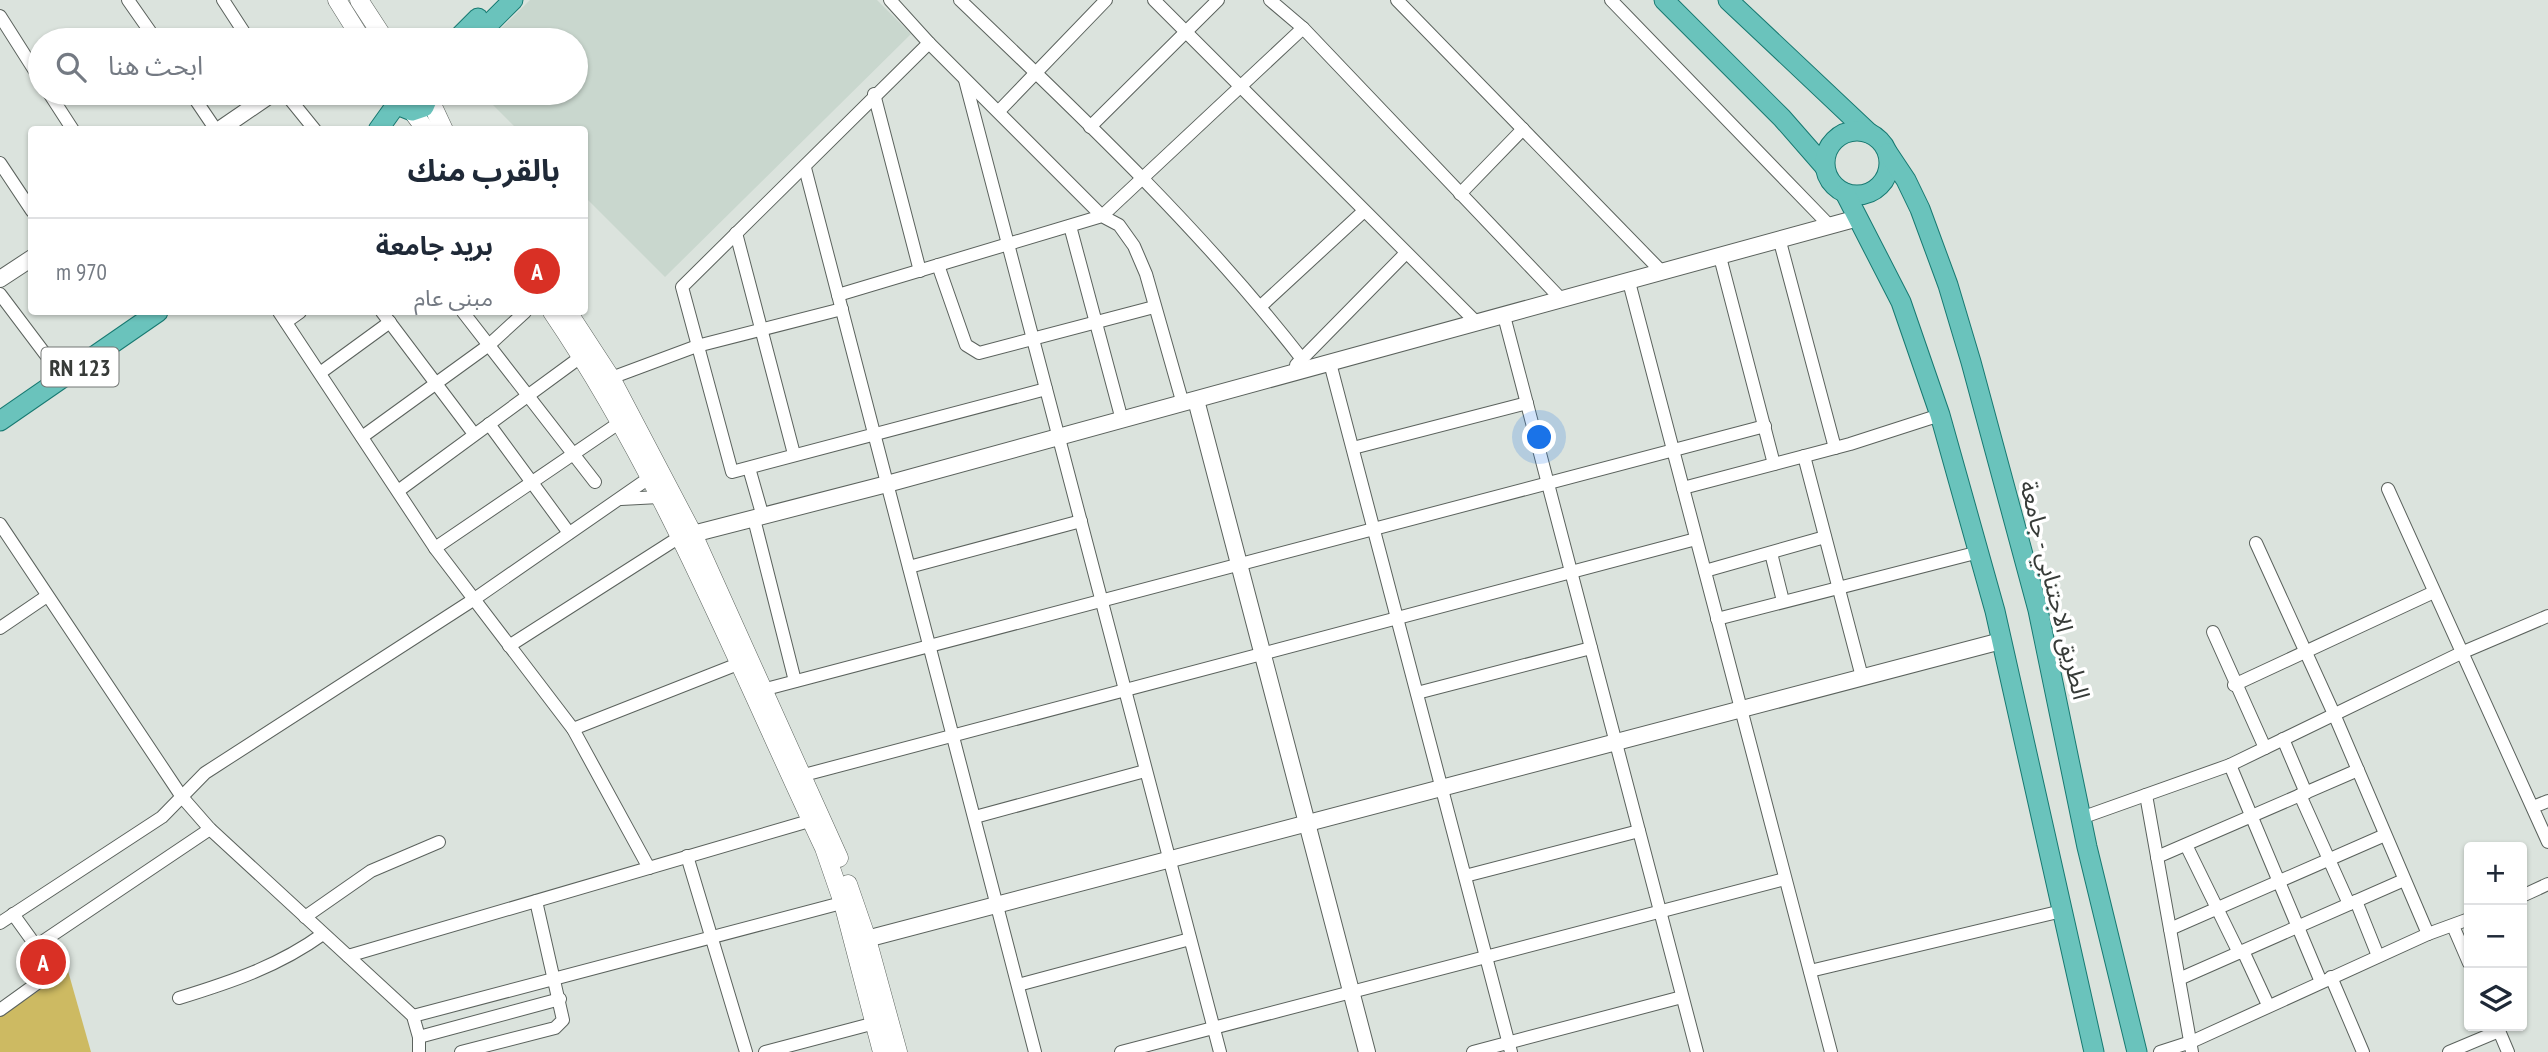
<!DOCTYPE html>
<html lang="ar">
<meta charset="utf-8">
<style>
body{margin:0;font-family:"PT Sans Narrow","Noto Sans Arabic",sans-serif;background:#f6f6f7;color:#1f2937;direction:rtl}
.controls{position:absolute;right:21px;bottom:21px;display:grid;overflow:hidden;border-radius:7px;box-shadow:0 2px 5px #0004}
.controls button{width:63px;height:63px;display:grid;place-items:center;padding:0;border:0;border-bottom:2px solid #e0e1e3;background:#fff;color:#1f2937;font:35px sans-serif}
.you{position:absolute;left:1540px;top:438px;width:24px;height:24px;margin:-18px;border:5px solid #fff;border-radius:50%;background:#1a73e8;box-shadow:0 0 0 10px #1a73e833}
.badge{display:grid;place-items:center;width:46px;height:46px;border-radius:50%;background:#d93025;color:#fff;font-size:23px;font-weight:700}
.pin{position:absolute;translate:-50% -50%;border:4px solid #fff;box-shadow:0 2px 7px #0006}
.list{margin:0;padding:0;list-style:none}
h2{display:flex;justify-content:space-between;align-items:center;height:91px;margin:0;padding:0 28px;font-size:30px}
h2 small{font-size:23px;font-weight:400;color:#747a83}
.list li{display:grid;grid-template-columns:46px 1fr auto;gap:21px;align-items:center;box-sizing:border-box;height:98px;padding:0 28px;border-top:2px solid #e0e1e3}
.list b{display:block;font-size:26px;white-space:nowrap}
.list p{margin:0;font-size:23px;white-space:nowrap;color:#747a83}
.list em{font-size:23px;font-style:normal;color:#747a83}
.icon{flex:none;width:38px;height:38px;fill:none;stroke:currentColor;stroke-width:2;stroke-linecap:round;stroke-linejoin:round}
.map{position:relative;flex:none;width:2548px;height:1052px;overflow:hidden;direction:ltr}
.search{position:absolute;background:#fff;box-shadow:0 2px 5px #0004;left:28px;top:28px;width:560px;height:77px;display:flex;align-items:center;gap:18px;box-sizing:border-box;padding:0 24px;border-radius:38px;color:#747a83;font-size:26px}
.panel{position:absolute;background:#fff;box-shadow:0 2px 5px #0004;left:28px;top:126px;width:560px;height:189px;border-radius:7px;direction:rtl}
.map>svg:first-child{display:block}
</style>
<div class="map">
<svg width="2548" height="1052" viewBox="0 0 2548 1052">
<rect width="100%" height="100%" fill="#dbe3dd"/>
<polygon fill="#c9d7ce" points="530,0 877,0 911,34 665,277 585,197 584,130 517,129 481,93 576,93 576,40 489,40"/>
<polygon fill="#cdba62" points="68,971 91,1052 0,1052 0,1017"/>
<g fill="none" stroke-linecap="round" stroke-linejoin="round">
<g stroke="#5b625d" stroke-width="14">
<g id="minor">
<polyline points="128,0 156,40"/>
<polyline points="223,0 249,40"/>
<polyline points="890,0 929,43 1102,216 1303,28"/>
<path d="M 960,0 C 1079,114 1201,229 1302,359"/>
<polyline points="1154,0 1477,323"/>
<polyline points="1270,0 1303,28 1562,300"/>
<polyline points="1397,0 1663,273"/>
<polyline points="1611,0 1830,226"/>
<polyline points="0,16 40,79"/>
<polyline points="929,43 682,287 732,472 1046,389"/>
<polyline points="965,80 1220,1052"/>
<polyline points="49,93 73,130"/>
<polyline points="191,93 216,130"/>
<polyline points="285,93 315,130"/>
<polyline points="874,94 920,271"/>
<polyline points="999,111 1106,0"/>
<polyline points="1090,127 1218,0"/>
<polyline points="0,163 32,211"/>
<polyline points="805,168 1035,1052"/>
<polyline points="1460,194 1523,129"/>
<polyline points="1070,226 1122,420"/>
<polyline points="736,233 794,454"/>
<polyline points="1779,238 1835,448"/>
<polyline points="1720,257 1774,464"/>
<polyline points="938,265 966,345 979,353 1154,307"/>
<polyline points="1629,282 1831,1052"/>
<polyline points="0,294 64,379"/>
<polyline points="838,295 1102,216 1119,225 1134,246 1146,274 1183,404"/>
<polyline points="1261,306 1364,211"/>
<polyline points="279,312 435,548 573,729 649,868"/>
<polyline points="382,312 474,434"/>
<polyline points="463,312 595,482"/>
<polyline points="1504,316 1697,1052"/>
<polyline points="286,322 300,312"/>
<polyline points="1330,363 1511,1052"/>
<polyline points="1296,365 1406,253"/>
<polyline points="320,373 390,322"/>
<polyline points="611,378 697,346 842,309"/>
<polyline points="489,424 569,533"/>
<polyline points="362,437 489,345 525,312"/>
<polyline points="1353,448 1527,403"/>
<polyline points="1804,456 1862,677"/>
<polyline points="749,468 763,517"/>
<polyline points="1683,488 1850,444 1940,415"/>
<polyline points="2388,489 2548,842"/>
<polyline points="398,491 582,356"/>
<polyline points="621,499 659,497"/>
<polyline points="754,519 795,681"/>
<polyline points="0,524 182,797 210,829 413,1016 419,1037 419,1052"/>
<polyline points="2256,543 2334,714 2428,934"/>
<polyline points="435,548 619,423"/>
<polyline points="1771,553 1783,601"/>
<polyline points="909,567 1081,521"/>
<polyline points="1705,571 1825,537"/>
<polyline points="1717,619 1979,552"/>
<polyline points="0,628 47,596"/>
<polyline points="2213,632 2265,748"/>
<polyline points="509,646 678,538"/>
<polyline points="2234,685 2434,592"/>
<polyline points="766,689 1765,426"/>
<polyline points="1417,693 1591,648"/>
<polyline points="573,729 738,664"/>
<polyline points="2283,739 2306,793"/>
<polyline points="2230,765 2321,982"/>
<polyline points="804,775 1696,539"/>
<polyline points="2146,795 2192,1052"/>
<polyline points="2300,795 2349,904"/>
<polyline points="2533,807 2548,801"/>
<polyline points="975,817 1145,771"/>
<polyline points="2081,818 2230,765 2461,653 2548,616"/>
<polyline points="2186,845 2239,953"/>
<polyline points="687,856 746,1052"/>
<polyline points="2157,857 2358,770"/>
<polyline points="1465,876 1639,831"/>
<polyline points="2522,896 2548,884"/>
<polyline points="2356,901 2378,956"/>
<polyline points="305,917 371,871 439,842"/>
<polyline points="0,923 162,817 205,773 473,600 649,478"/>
<polyline points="2453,926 2469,963"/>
<polyline points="2170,929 2385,835"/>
<polyline points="36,946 210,829"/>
<polyline points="2243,951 2268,1005"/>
<polyline points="348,956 816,819"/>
<polyline points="1810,971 2062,911"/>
<polyline points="2331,977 2363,1052"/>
<polyline points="2179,979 2404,880"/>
<polyline points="1018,985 1190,939"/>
<path d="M 179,998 C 231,982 279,966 323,934"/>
<polyline points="0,1010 54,971 13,914"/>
<polyline points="413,1016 849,901"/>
<polyline points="2497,1026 2508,1052"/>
<polyline points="419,1037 560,999"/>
<polyline points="461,1052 555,1028 563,1020 536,901"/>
<polyline points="765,1052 875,1023"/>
<polyline points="1121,1052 1785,879"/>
<polyline points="1473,1052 1682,997"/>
<polyline points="2160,1052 2191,1042 2428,934 2469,919"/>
<polyline points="2449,1052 2499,1031"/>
</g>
</g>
<g stroke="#5b625d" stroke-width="18">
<g id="tertiary">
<polyline points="219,130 273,93"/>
<polyline points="0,279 32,258"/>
<polyline points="1196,400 1367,1052"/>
<polyline points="681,537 887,484 1858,218"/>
<polyline points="855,942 2001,641"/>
</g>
</g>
<g stroke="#5b625d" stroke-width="19">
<g id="secondary">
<polyline points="337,0 362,40"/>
<polyline points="359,0 385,40"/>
<polyline points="430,100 444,130"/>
<polyline points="412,111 426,130"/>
<path d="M 552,312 C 664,477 739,668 824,848 L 843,903 L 882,1052"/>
<polyline points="568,312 611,378 693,534 839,858"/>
<polyline points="848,884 867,939 898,1052"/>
</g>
</g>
<g stroke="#177971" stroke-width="21">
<g id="primary">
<polyline points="1664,0 1782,118 1824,166"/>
<polyline points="1728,0 1869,133"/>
<polyline points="456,40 478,18"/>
<polyline points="473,40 513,0"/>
<polyline points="396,93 402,107 412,111 424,107 430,93"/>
<polyline points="378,130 398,102"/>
<circle cx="1857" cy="163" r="32"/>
<polyline points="1888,153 1906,180 1920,209 1948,285 1971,362 2038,610 2087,847 2137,1052"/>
<polyline points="1845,193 1901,302 1940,415 1995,611 2094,1052"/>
<polyline points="0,421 158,312"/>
</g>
</g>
<use href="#minor" stroke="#fff" stroke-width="12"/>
<use href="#tertiary" stroke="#fff" stroke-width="16"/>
<use href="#secondary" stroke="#fff" stroke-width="18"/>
<use href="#primary" stroke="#6ac3bc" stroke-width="19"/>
</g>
<g text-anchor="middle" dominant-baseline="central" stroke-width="7" stroke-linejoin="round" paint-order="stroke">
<rect fill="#fff" stroke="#737674" stroke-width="2" x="41.5" y="347.5" width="77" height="39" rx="5"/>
<g font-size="23" font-weight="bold" fill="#373b38">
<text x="80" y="367">RN 123</text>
</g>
<g font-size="24" fill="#373b38" stroke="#fff">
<text transform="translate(2055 590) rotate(76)">الطريق الاجتنابي - جامعة</text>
</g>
</g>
</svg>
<div class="controls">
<button>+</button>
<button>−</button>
<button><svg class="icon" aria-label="layers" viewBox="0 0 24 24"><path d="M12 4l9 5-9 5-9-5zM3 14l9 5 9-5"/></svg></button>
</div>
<div class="you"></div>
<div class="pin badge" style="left:43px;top:962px">A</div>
<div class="search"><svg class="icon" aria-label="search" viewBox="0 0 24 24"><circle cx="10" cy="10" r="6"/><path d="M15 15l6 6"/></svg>ابحث هنا</div>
<section class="panel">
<h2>بالقرب منك<small></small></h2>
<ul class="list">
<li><span class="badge">A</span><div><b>بريد جامعة</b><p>مبنى عام</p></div><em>970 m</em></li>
</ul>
</section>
</div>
